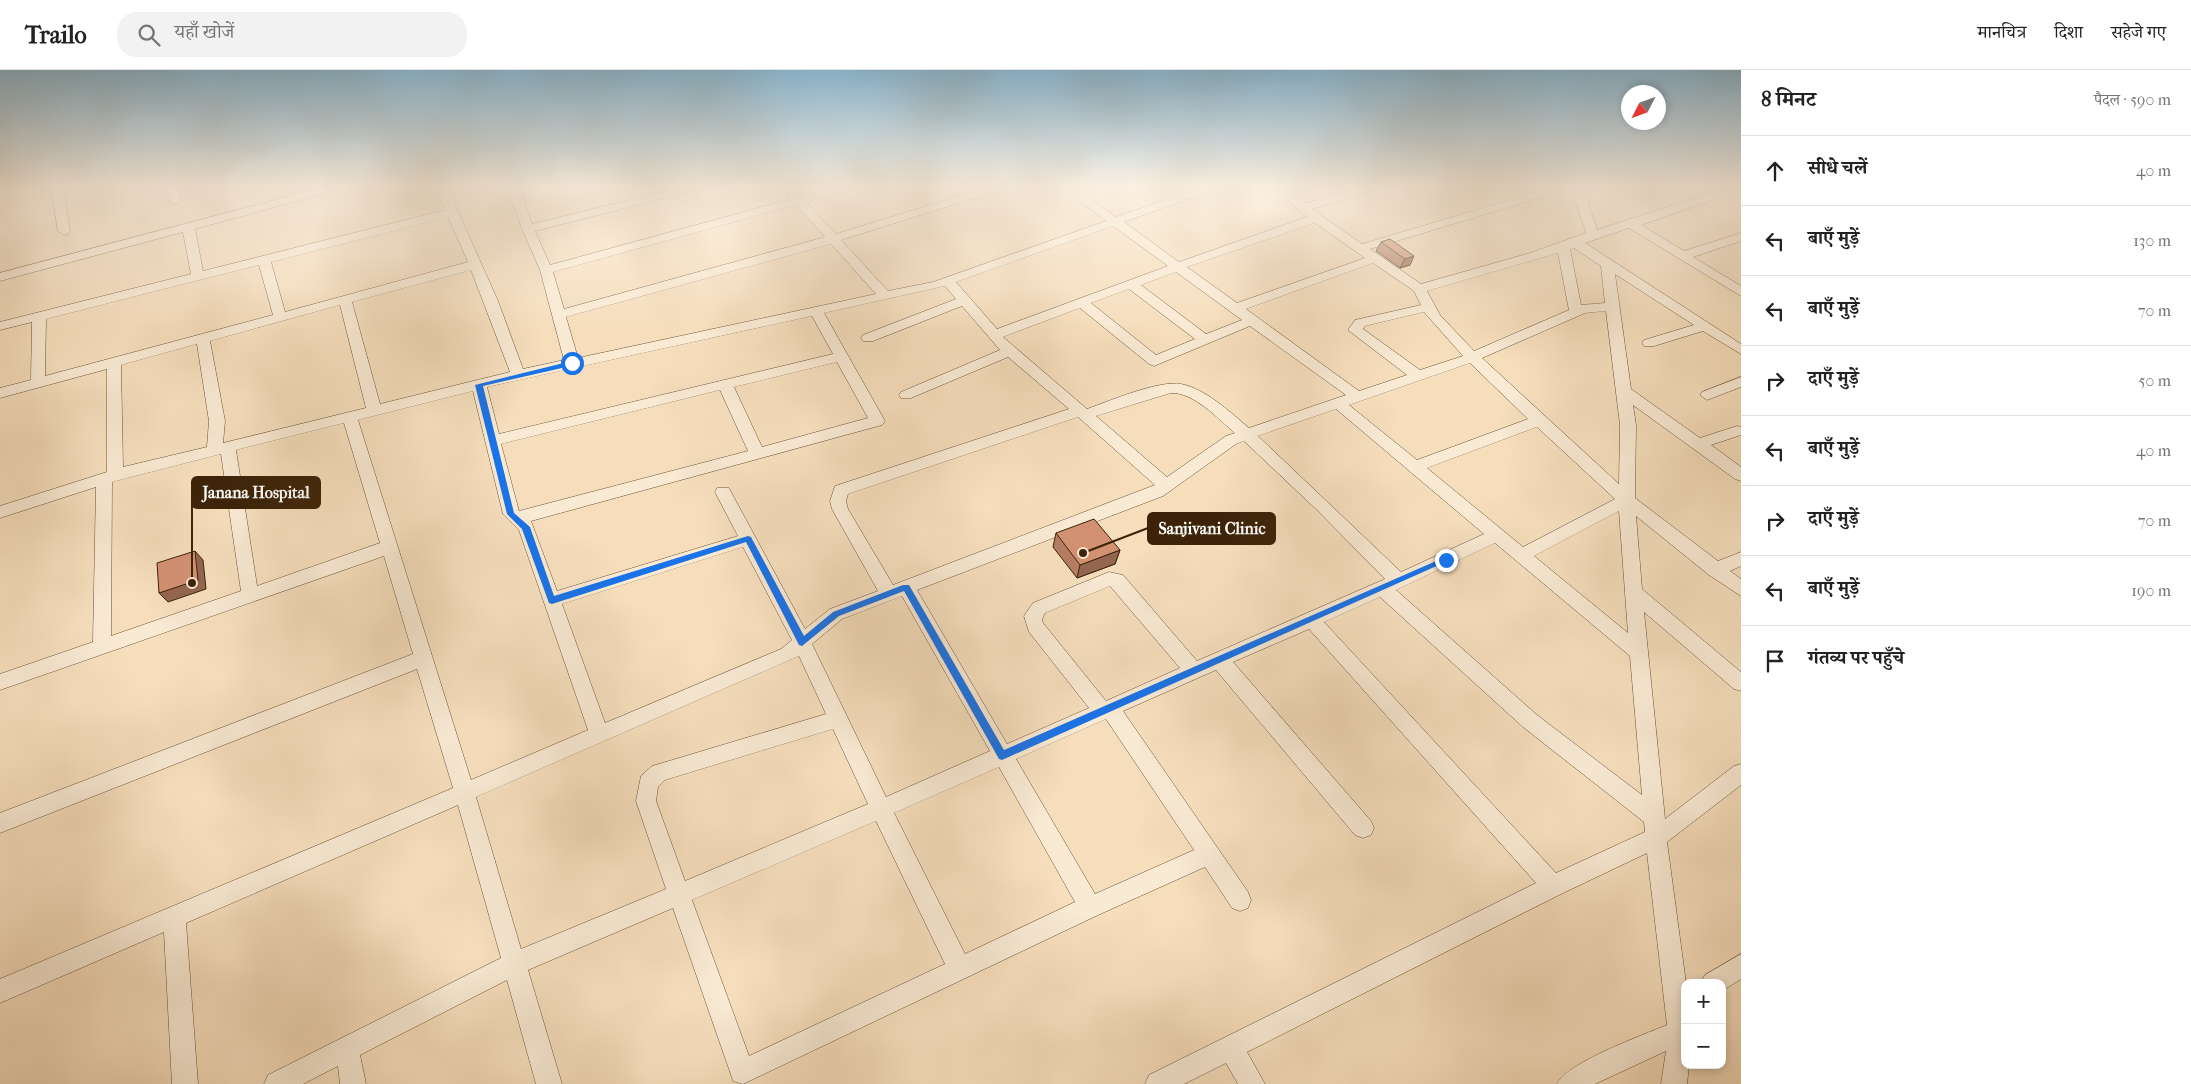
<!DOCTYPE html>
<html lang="hi">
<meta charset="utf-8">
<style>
body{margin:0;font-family:"IM FELL French Canon","Noto Serif Devanagari",serif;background:#f2f2f2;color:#222}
.controls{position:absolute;right:15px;bottom:15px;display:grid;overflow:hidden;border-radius:10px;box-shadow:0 2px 8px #0003}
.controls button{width:45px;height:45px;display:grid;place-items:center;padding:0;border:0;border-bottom:1px solid #e0e0e0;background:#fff;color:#222;font:25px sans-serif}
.compass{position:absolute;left:1621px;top:15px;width:45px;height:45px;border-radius:50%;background:#fff;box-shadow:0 2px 8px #0003;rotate:228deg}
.stop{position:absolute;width:15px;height:15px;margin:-11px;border:4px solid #1a73e8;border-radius:50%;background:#fff}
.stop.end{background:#1a73e8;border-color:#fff;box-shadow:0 1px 5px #0008}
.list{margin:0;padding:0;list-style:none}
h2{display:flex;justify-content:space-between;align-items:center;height:65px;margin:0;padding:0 20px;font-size:21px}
h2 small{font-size:16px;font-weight:400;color:#767676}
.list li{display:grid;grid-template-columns:32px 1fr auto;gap:15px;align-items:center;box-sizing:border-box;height:70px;padding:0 20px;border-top:1px solid #e0e0e0}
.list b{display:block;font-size:19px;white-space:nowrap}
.list em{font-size:16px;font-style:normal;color:#767676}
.icon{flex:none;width:28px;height:28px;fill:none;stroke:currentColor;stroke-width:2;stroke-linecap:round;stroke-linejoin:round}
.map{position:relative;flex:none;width:1741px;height:1014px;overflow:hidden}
header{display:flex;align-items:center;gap:30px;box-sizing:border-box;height:70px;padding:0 25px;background:#fff;border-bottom:1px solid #e0e0e0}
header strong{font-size:24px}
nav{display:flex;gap:28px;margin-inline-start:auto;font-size:18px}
.search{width:350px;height:45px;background:#f2f2f2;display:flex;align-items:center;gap:12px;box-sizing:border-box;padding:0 18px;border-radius:20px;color:#767676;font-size:19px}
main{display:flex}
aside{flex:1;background:#fff}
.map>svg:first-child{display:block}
</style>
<header>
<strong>Trailo</strong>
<div class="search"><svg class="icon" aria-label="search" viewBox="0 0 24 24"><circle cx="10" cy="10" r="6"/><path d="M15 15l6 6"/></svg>यहाँ खोजें</div>
<nav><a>मानचित्र</a><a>दिशा</a><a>सहेजे गए</a></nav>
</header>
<main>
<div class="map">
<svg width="1741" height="1014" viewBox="0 0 1741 1014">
<rect width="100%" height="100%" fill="#f6debd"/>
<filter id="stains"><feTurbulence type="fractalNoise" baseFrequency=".004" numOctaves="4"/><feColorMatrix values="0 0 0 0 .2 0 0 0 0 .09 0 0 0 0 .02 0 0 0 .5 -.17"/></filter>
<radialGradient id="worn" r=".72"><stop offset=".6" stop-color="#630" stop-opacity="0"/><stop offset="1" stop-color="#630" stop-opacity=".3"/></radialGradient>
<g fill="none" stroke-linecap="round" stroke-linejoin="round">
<g stroke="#6a5235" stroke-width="1">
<g id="minor">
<polygon points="51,117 63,117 70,161 68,164 64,165 58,161"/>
<polygon points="164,117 176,117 181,130 179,133 171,133"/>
<path d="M 324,117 L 342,117 L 340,119 L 195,159 L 203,201 L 445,140 L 435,117 L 447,117 L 498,231 L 523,299 L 564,290 L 540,200 L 522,159 L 507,117 L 539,117 L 537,119 L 521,123 L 532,154 L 682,117 L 701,117 L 699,119 L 535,161 L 550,195 L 791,129 L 780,117 L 792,117 L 801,126 L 837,117 L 855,117 L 853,119 L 806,132 L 836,164 L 988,117 L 1005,117 L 1003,119 L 841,170 L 888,221 L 933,212 L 1106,151 L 1061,117 L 1074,117 L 1116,147 L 1202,117 L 1218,117 L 1216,119 L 1124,152 L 1179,192 L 1307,147 L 1272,117 L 1285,117 L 1306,133 L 1364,117 L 1381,117 L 1379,119 L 1312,139 L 1362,174 L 1554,117 L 1571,117 L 1569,119 L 1370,179 L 1421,214 L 1530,183 L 1586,163 L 1571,117 L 1583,117 L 1597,160 L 1728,117 L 1741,117 L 1741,120 L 1641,155 L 1684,181 L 1741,163 L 1741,171 L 1693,187 L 1741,216 L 1741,226 L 1629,158 L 1585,173 L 1741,274 L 1741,284 L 1703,261 L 1654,276 L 1644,276 L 1642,273 L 1644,270 L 1694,255 L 1615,204 L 1631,319 L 1700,368 L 1737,356 L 1741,357 L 1741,365 L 1711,375 L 1741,397 L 1741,411 L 1735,409 L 1633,335 L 1636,355 L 1635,428 L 1718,491 L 1741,482 L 1741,496 L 1730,501 L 1741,509 L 1741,526 L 1709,505 L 1636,446 L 1642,519 L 1741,602 L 1741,621 L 1734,619 L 1644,542 L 1665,749 L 1734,696 L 1741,694 L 1741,715 L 1667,772 L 1686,913 L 1685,995 L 1689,995 L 1687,1014 L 1661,1014 L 1666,981 L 1595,1014 L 1557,1014 C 1566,993 1643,965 1667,955 L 1647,783 L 1561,824 L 1247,982 L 1265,1014 L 1238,1014 L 1226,993 L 1184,1014 L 1145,1014 L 1149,1005 L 1536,813 L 1309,559 L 1233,592 L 1371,751 L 1374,758 L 1371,765 L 1363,768 L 1355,765 L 1216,600 L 1123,641 L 1248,822 L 1251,830 L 1248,838 L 1240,841 L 1232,838 L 1205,797 L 1098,845 L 743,1014 L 733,1011 L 730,1002 L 673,838 L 528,900 L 562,1014 L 536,1014 L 507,910 L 360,985 L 366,1014 L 340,1014 L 338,996 L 303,1014 L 264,1014 L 268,1005 L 501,888 L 458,735 L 186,853 L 198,1014 L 172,1014 L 164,862 L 0,933 L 0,909 L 453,718 L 417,599 L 0,763 L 0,743 L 413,584 L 384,486 L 0,620 L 0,604 L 93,572 L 96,417 L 0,448 L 0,436 L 107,402 L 107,299 L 0,328 L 0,318 L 31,310 L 32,252 L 0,260 L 0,252 L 191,204 L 183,162 L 0,211 L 0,203 ZM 796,135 L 825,167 L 564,239 L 553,202 ZM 448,147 L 468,192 L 285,242 L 271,192 ZM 1315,153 L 1365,188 L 1237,233 L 1187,197 ZM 1113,156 L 1168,196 L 997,259 L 956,212 ZM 831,174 L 876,224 L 578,288 L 566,247 ZM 1574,178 L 1601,196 L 1605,233 L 1581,235 L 1570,179 ZM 1558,183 L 1569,240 L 1474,281 L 1440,245 L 1427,221 ZM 1373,193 L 1414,221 L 1421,235 L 1355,250 L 1348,260 L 1407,305 L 1359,321 L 1246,239 ZM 259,195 L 273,245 L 45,306 L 46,249 ZM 471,200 L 510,302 L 380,334 L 352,232 ZM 1176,202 L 1242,250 L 1206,264 L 1141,215 ZM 945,216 L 956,229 L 863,265 L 861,268 L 863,271 L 873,271 L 962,236 L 1000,280 L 901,322 L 899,325 L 901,328 L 911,328 L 1008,287 L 1069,339 L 835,416 L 830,431 L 832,439 L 878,521 L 830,539 L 805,559 L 731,422 L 729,418 L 717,418 L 715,422 L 738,466 L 557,521 L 531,451 L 882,355 L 885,351 L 824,243 ZM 1129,219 L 1195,269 L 1156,285 L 1091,233 ZM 340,235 L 366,338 L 223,373 L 225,351 L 210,271 ZM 1080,238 L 1149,294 L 1154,296 L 1250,256 L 1346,325 L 1249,358 C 1230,342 1206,319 1181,314 C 1159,310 1109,331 1087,339 L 1003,267 ZM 1606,241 L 1620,355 L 1619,414 L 1482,288 L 1585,243 ZM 1424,242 L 1463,286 L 1420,300 L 1363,259 L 1365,256 ZM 812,246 L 833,284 L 499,364 L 487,317 ZM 197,274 L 209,351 L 207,377 L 123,397 L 121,295 ZM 837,292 L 868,348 L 762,377 L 734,317 ZM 1470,293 L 1528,349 L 1417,390 L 1349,335 ZM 720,320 L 748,381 L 519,441 L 501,374 ZM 473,321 L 503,444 L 519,460 L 588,660 L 471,710 L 358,350 ZM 1171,323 C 1194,322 1218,349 1235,363 L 1226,366 L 1167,407 L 1096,346 ZM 1336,339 L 1484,464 L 1401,502 L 1258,366 ZM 1078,347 L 1155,415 L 893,515 L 848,439 L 846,431 L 848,424 ZM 344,353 L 380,473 L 257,516 L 236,380 ZM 1537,357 L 1615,429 L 1523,477 L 1427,398 ZM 1244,371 L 1318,441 L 1385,509 L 1197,591 L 1123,505 L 1109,502 L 1033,533 L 1024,546 L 1029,562 L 1089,638 L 1007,674 L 917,520 L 1163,426 L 1236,374 ZM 221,384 L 241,521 L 111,566 L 112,412 ZM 1619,441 L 1628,563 L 1534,486 ZM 1495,473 L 1630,586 L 1642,725 L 1537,645 L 1396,520 ZM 743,477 L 792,570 L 781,579 L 605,653 L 562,534 ZM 1110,516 L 1180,598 L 1106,631 L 1043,553 L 1042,549 L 1045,543 ZM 902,526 L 990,681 L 886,727 L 812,574 L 842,549 ZM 1380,527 L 1523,657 L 1644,752 L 1645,762 L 1556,803 L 1324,552 ZM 799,586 L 826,644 L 659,694 L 652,696 L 641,706 L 636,731 L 666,819 L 521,879 L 476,727 ZM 1106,649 L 1194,780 L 1095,824 L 1016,689 ZM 833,659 L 868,734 L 685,811 L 656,731 L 658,717 L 665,710 ZM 999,697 L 1075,832 L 965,884 L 894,743 ZM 876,751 L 945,894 L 749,986 L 692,830 Z"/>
<polygon points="1741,307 1741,317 1707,330 1700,325 1702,322"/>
<polygon points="1741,884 1741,909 1722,921 1722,913 1701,913 1705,905"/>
</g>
</g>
<use href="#minor" fill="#f9ead4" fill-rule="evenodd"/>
</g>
<g fill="#b57d63" stroke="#3c2308">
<polygon points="1390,169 1410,195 1400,198 1376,181 1381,172"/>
<polygon points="1056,463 1120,480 1115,494 1077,508 1053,477"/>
</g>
<g fill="#946650" stroke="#3c2308">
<polygon points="1414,186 1410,195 1400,198 1405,189"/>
<polygon points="1120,480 1115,494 1077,508 1080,495"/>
<polygon points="195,481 203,490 206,519 168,532 159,523"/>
</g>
<g fill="#d39173" stroke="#3c2308">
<polygon points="1390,169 1414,186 1405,189 1381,172"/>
<polygon points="1094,449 1120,480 1080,495 1056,463"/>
<polygon points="195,481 198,510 159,523 157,493"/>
</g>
<linearGradient id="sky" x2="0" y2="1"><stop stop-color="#8ab7d2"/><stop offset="0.45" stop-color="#fbf0e1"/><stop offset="1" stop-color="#fbf0e1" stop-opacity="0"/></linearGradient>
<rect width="1741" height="259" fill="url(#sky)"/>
<polygon fill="#1a73e8" points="572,291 575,295 483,316 514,443 530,457 554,526 748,466 751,467 804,566 833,542 903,515 909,515 1004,680 1443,488 1450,490 1002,690 999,689 904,521 839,546 802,576 799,575 746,472 552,534 549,533 522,459 507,444 475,315"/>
<path fill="none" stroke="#3c2308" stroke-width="2" d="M192 513L192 423M1083 483L1148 458"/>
<g fill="#3c2308" stroke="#f9ead4" stroke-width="2">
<circle cx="192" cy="513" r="5"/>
<circle cx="1083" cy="483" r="5"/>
</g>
<g fill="#3c2308" stroke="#3c2308" stroke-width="2">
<rect x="192" y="407" width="128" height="31" rx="5"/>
<rect x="1148" y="443" width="127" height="31" rx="5"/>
</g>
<g font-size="16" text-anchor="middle" font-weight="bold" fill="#fff">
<text x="256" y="428">Janana Hospital</text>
<text x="1212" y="464">Sanjivani Clinic</text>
</g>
<rect width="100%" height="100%" filter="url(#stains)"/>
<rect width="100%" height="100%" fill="url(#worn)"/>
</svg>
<div class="controls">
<button>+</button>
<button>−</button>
</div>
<svg class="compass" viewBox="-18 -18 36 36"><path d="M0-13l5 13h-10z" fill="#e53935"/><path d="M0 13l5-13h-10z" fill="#767676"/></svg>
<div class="stop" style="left:572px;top:293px"></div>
<div class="stop end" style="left:1446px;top:490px"></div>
</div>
<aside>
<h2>8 मिनट<small>पैदल · 590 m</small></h2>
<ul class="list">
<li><svg class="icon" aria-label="ahead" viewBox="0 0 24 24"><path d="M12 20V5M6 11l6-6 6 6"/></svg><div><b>सीधे चलें</b></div><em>40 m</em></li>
<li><svg class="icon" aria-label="left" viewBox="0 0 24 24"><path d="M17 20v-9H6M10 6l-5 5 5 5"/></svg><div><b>बाएँ मुड़ें</b></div><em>130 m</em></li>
<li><svg class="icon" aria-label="left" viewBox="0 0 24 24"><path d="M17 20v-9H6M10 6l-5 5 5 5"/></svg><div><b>बाएँ मुड़ें</b></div><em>70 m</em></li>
<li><svg class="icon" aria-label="right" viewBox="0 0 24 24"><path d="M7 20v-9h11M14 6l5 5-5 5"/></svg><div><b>दाएँ मुड़ें</b></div><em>50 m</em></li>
<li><svg class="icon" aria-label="left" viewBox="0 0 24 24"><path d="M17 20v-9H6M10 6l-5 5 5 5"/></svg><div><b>बाएँ मुड़ें</b></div><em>40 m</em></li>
<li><svg class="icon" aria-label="right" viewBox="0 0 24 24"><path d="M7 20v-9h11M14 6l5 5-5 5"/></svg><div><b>दाएँ मुड़ें</b></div><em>70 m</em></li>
<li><svg class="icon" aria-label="left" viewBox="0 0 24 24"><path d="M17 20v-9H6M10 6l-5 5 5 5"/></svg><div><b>बाएँ मुड़ें</b></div><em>190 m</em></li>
<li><svg class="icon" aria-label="arrive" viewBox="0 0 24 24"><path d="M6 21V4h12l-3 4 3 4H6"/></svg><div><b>गंतव्य पर पहुँचे</b></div></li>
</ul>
</aside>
</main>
